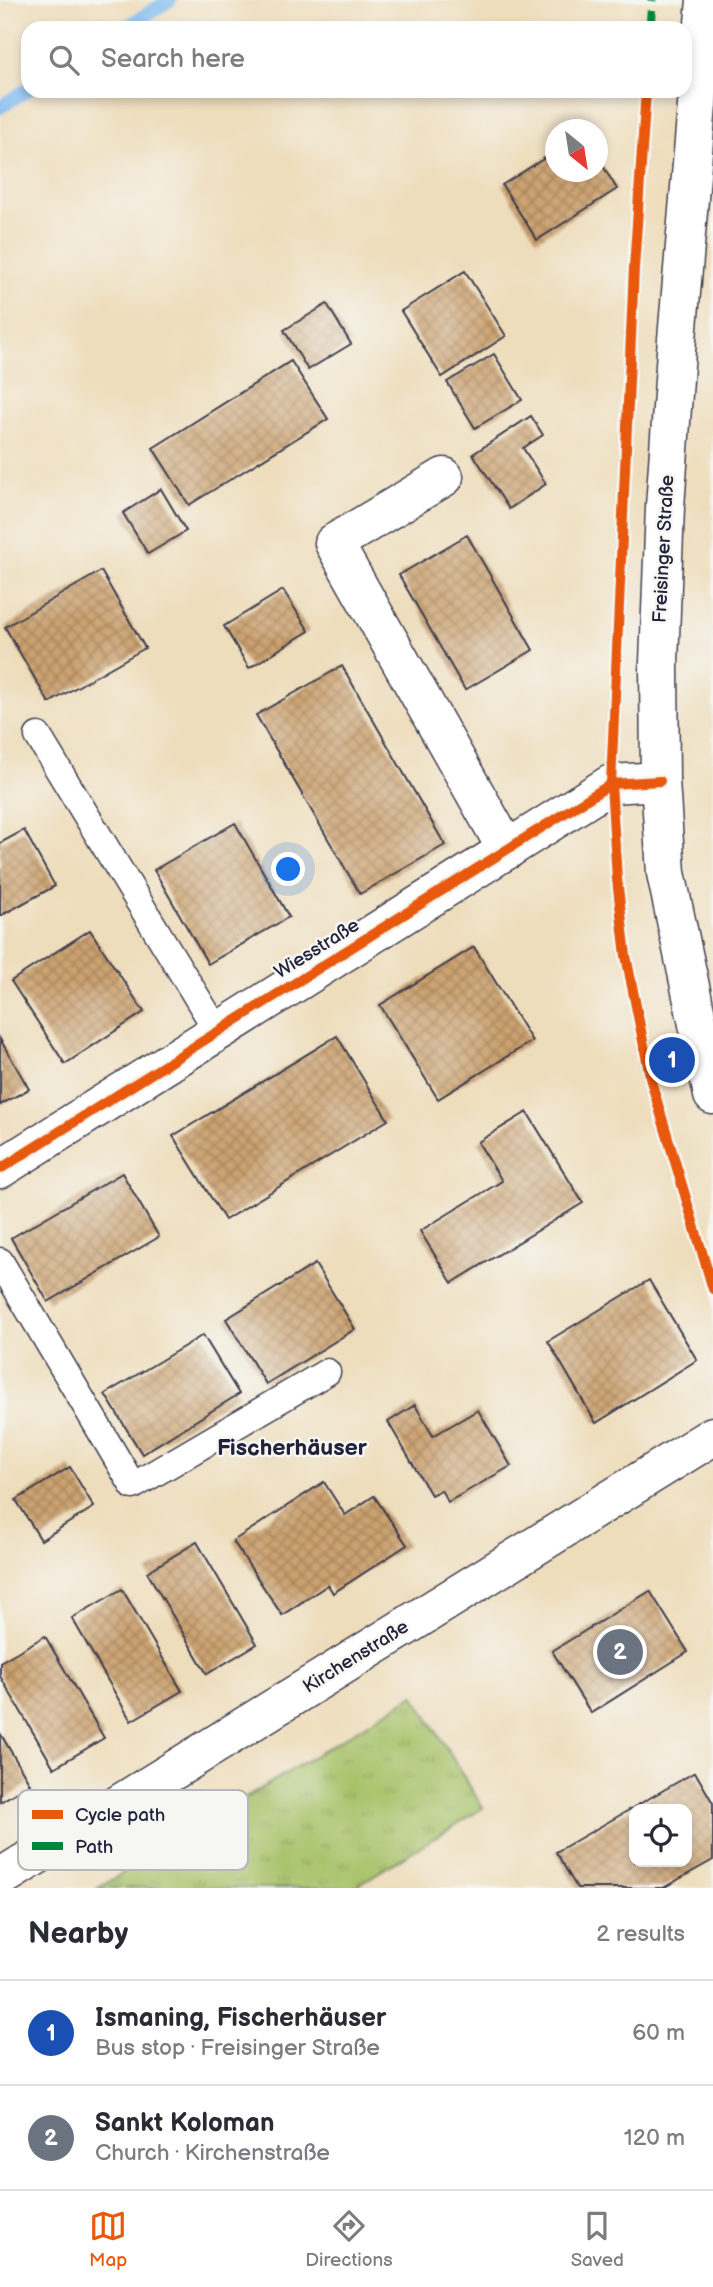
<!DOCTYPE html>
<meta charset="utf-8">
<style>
body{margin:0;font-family:"Balsamiq Sans",sans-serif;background:#f7f7f7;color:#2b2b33}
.controls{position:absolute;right:21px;bottom:21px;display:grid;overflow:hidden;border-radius:14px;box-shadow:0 4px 10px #0003}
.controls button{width:63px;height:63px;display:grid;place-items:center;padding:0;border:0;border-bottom:2px solid #e1e1e2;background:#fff;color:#2b2b33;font:35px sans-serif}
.compass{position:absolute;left:545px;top:119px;width:63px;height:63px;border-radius:50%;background:#fff;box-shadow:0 4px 10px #0003;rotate:150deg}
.you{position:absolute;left:289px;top:870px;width:24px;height:24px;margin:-18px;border:5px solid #fff;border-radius:50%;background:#1a73e8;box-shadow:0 0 0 10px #1a73e833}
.badge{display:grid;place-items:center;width:46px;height:46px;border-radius:50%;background:#ea580c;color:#fff;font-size:23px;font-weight:700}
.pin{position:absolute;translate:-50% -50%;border:4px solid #fff;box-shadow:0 2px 7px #0006}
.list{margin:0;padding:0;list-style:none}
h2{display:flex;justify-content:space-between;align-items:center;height:91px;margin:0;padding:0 28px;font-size:30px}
h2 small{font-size:23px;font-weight:400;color:#7c7c81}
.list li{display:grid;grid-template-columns:46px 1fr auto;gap:21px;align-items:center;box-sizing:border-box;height:105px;padding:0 28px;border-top:2px solid #e1e1e2}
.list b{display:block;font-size:26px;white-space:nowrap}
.list p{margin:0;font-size:23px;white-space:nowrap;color:#7c7c81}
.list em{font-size:23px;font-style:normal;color:#7c7c81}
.icon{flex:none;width:38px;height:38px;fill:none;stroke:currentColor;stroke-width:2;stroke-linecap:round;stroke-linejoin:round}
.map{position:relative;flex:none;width:713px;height:1888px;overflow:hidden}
.search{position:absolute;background:#fff;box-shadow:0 4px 10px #0003;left:21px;right:21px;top:21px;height:77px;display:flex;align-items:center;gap:18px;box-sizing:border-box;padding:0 24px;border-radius:21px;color:#7c7c81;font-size:26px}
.sheet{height:301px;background:#fff}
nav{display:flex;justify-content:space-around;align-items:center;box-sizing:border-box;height:98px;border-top:2px solid #e1e1e2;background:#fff;font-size:19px;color:#7c7c81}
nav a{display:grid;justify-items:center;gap:4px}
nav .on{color:#ea580c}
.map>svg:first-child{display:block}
</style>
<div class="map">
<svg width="713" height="1888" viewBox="0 0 713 1888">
<defs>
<pattern id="park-tufts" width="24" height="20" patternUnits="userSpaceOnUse" patternTransform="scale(1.75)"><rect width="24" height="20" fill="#a7c269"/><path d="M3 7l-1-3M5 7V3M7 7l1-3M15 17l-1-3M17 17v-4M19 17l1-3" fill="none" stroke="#8fa65c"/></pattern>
<pattern id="building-cross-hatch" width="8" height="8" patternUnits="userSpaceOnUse" patternTransform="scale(1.75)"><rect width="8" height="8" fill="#cca270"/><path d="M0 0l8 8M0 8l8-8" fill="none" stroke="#a5845d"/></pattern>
</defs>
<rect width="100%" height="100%" fill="#f6f6f2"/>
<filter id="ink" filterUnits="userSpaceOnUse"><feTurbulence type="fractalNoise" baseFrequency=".0143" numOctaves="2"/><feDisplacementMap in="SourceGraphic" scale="14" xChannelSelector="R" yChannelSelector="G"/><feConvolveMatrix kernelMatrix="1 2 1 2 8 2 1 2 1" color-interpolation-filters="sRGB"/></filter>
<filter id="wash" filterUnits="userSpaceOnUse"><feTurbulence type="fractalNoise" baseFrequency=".00686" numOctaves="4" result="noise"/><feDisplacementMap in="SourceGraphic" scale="28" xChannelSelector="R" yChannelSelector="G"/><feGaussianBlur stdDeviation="1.57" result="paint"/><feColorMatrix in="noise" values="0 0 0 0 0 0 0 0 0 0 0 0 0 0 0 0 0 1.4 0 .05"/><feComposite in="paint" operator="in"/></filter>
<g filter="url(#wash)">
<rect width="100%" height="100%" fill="#edb"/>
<polygon fill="url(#park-tufts)" stroke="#647252" stroke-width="2" points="414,1695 483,1808 353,1888 98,1888"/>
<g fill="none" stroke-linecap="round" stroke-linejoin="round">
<g stroke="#7cb9ef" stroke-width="14">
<polyline points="125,28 170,0"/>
<polyline points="0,107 28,89"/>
</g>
</g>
<g id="blocks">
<g fill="url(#building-cross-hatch)" fill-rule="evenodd">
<polygon points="556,151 556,172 598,172 598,158 617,189 537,240 502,185"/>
<polygon points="465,271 506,336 442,377 401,311"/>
<polygon points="327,304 351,344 308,370 284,330"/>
<polygon points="494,354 522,400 475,428 447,382"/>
<polygon points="291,361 328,419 189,505 153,448"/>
<polygon points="531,416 543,435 523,448 546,484 509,509 473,454"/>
<polygon points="161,489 186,531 148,554 123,513"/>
<polygon points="467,535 533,650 465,690 399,575"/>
<polygon points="101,571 145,648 49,703 5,627"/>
<polygon points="283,590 309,631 249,668 224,626"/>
<polygon points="342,666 445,845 360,894 256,715"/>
<polygon points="235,823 289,917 208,964 154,870"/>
<polygon points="24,830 55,886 0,916 0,843"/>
<polygon points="90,930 144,1012 65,1064 11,981"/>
<polygon points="474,947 532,1041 438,1099 380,1005"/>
<polygon points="337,1036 388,1120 225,1220 173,1136"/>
<polygon points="0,1039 29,1089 0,1105"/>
<polygon points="527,1112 583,1203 452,1283 420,1231 502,1181 478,1142"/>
<polygon points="122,1173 159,1237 48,1302 11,1238"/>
<polygon points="315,1264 355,1329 266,1384 226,1319"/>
<polygon points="649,1280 697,1360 596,1423 548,1341"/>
<polygon points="203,1335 239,1394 142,1454 105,1394"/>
<polygon points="415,1405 433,1436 478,1410 511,1466 448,1502 441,1490 431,1495 388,1422"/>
<polygon points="70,1467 94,1507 41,1540 16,1500"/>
<polygon points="324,1482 345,1515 374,1496 407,1545 333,1593 328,1585 282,1615 233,1541"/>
<polygon points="197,1542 257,1644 207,1674 147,1572"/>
<polygon points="122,1589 182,1691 131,1721 72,1618"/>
<polygon points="650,1591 688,1652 591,1713 552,1651"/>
<polygon points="45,1636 104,1738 54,1768 0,1676 0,1662"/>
<polygon points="0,1733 30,1784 0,1802"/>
<path d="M 695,1772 L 713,1803 L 713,1860 L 663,1888 L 577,1888 L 556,1852 ZM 634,1809 L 687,1809 L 687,1862 L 634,1862 Z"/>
</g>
</g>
</g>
<g filter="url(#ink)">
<use href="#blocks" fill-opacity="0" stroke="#413e4e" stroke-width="2"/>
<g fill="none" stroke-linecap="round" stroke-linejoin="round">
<g stroke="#413e4e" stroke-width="29">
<g id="service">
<polyline points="38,736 218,1032"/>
<polyline points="0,1261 133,1486 327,1372"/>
</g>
</g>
<g stroke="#413e4e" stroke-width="41">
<g id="minor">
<polyline points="706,0 676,351 665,507 659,662 660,781 666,873 713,1095"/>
<polyline points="444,477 334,543 507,850"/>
<polyline points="0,1169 611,784 660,781"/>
<polyline points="0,1878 713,1436"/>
</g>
</g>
<use href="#service" stroke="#fff" stroke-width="26"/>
<use href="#minor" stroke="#fff" stroke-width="38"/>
<polyline stroke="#00873e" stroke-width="9" stroke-dasharray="18 9" stroke-linecap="butt" points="650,28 652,0"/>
<g stroke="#f6f6f2" stroke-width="15">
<g id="cycleway">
<polyline points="646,91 634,268 611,784 617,879 626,956 651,1081 713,1289"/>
<polyline points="0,1169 611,784 660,781"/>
</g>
</g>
<use href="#cycleway" stroke="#e8590c" stroke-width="10"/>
</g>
</g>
<g text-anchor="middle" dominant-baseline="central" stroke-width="5" stroke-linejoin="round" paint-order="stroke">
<g font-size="19" fill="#22223b" stroke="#f6f6f2">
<text transform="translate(664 549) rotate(-87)">Freisinger Straße</text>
<text transform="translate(317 949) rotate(-32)">Wiesstraße</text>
<text transform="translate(356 1657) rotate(-32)">Kirchenstraße</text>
</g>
<g font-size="23" font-weight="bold" fill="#22223b" stroke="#f6f6f2">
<text x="292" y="1448">Fischerhäuser</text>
</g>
</g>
<rect x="18" y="1790" width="230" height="80" rx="10" fill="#f6f6f2" stroke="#b6b6bb" stroke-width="2"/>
<rect x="32" y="1810" width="31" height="9" fill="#e8590c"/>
<rect x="32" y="1842" width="31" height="8" fill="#00873e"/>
<g font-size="19" fill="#22223b">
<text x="75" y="1821">Cycle path</text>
<text x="75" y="1853">Path</text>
</g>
</svg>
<div class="controls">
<button><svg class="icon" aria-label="locate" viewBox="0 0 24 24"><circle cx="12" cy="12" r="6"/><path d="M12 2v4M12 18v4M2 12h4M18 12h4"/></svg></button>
</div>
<svg class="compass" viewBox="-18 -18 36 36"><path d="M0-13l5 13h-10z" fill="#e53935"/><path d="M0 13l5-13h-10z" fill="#7c7c81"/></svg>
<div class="you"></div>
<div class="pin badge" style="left:672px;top:1060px;background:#1a4fb4">1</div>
<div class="pin badge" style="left:620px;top:1652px;background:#6b7280">2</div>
<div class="search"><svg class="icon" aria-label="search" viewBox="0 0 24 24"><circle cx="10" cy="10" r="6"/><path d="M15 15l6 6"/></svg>Search here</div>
</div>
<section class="sheet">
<h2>Nearby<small>2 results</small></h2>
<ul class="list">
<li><span class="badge" style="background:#1a4fb4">1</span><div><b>Ismaning, Fischerhäuser</b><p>Bus stop · Freisinger Straße</p></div><em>60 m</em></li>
<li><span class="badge" style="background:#6b7280">2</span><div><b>Sankt Koloman</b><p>Church · Kirchenstraße</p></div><em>120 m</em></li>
</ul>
</section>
<nav>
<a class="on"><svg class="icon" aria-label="map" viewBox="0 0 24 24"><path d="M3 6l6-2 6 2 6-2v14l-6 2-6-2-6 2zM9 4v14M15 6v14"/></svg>Map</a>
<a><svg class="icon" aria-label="directions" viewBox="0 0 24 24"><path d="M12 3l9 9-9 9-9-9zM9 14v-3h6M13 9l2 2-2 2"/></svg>Directions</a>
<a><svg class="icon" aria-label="saved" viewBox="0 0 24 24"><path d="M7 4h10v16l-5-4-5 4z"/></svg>Saved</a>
</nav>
